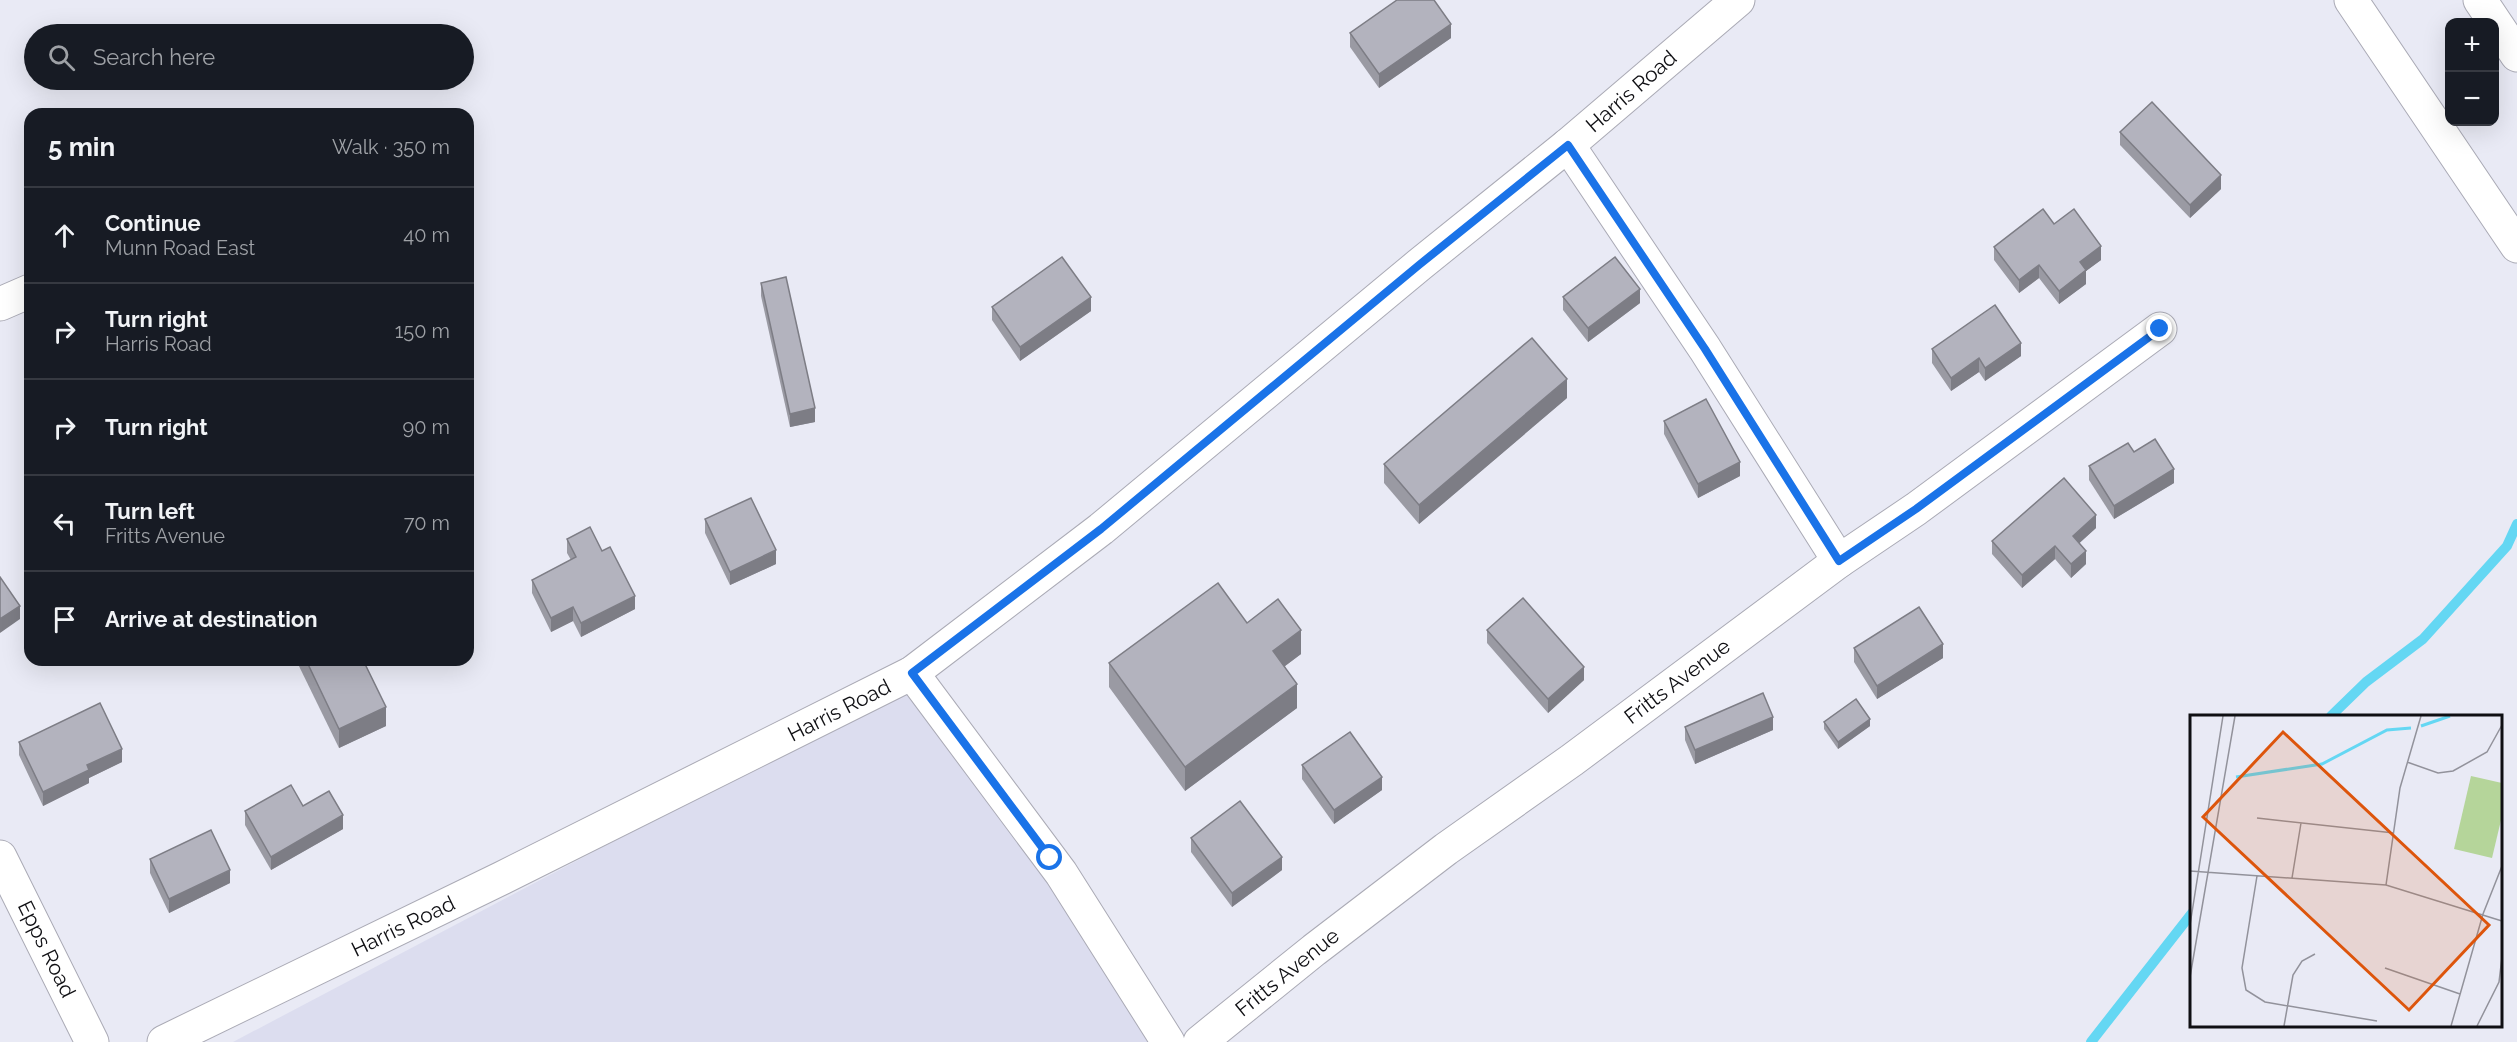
<!DOCTYPE html>
<meta charset="utf-8">
<style>
body{margin:0;font-family:Raleway,sans-serif;background:#242831;color:#f1f3f6}
.controls{position:absolute;right:18px;top:18px;display:grid;overflow:hidden;border-radius:12px;box-shadow:0 6px 24px #0002}
.controls button{width:54px;height:54px;display:grid;place-items:center;padding:0;border:0;border-bottom:2px solid #363941;background:#171b24;color:#f1f3f6;font:30px sans-serif}
.stop{position:absolute;width:18px;height:18px;margin:-14px;border:4px solid #1a73e8;border-radius:50%;background:#fff}
.stop.end{background:#1a73e8;border-color:#fff;box-shadow:0 2px 6px #0008}
.list{margin:0;padding:0;list-style:none}
h2{display:flex;justify-content:space-between;align-items:center;height:78px;margin:0;padding:0 24px;font-size:26px}
h2 small{font-size:20px;font-weight:400;color:#9ea1a6}
.list li{display:grid;grid-template-columns:39px 1fr auto;gap:18px;align-items:center;box-sizing:border-box;height:96px;padding:0 24px;border-top:2px solid #363941}
.list b{display:block;font-size:22px;white-space:nowrap}
.list p{margin:0;font-size:20px;white-space:nowrap;color:#9ea1a6}
.list em{font-size:20px;font-style:normal;color:#9ea1a6}
.icon{flex:none;width:33px;height:33px;fill:none;stroke:currentColor;stroke-width:2;stroke-linecap:round;stroke-linejoin:round}
.map{position:relative;flex:none;width:2517px;height:1042px;overflow:hidden}
.search{position:absolute;background:#171b24;box-shadow:0 6px 24px #0002;left:24px;top:24px;width:450px;height:66px;display:flex;align-items:center;gap:15px;box-sizing:border-box;padding:0 21px;border-radius:33px;color:#9ea1a6;font-size:22px}
.panel{position:absolute;background:#171b24;box-shadow:0 6px 24px #0002;left:24px;top:108px;width:450px;height:558px;border-radius:18px}
.map>svg:first-child{display:block}
</style>
<div class="map">
<svg width="2517" height="1042" viewBox="0 0 2517 1042">
<rect width="100%" height="100%" fill="#e9eaf5"/>
<polygon fill="#dcddef" points="908,686 1052,884 1160,1042 233,1042"/>
<g fill="none" stroke-linecap="round" stroke-linejoin="round">
<g stroke="#64d7f3" stroke-width="10">
<polyline points="2331,716 2366,682 2423,639 2507,546 2517,524"/>
<polyline points="2091,1042 2192,913"/>
</g>
<g stroke="#aaaab5" stroke-width="35">
<g id="street">
<polyline points="1568,145 1705,349 1839,561"/>
<polyline points="0,304 30,291"/>
<polyline points="912,673 1061,873 1168,1042"/>
<polyline points="0,857 92,1042"/>
<polyline points="1200,1042 1314,950 1446,849 1572,760 1839,561 1916,509 2160,329"/>
</g>
</g>
<g stroke="#aaaab5" stroke-width="35">
<polyline id="secondary" points="164,1042 502,878 912,673 1101,529 1419,265 1568,145 1738,0"/>
</g>
<g stroke="#aaaab5" stroke-width="35">
<g id="highway">
<polyline points="2351,0 2517,246"/>
<polyline points="2480,0 2517,55"/>
</g>
</g>
<use href="#street" stroke="#fff" stroke-width="33"/>
<use href="#secondary" stroke="#fff" stroke-width="33"/>
<use href="#highway" stroke="#fff" stroke-width="33"/>
</g>
<g fill="#9a9aa3">
<polygon points="1350,33 1451,38 1379,88 1350,47"/>
<polygon points="2120,132 2221,189 2190,218 2120,145"/>
<polygon points="2054,224 2101,260 2086,271 2086,284 2059,304 2039,278 2019,293 1994,260 1994,247"/>
<polygon points="761,283 815,422 790,427 761,296"/>
<polygon points="1563,297 1640,303 1588,342 1563,310"/>
<polygon points="992,307 1091,311 1020,361 992,320"/>
<polygon points="1932,349 2021,356 1985,381 1979,372 1951,391 1932,363"/>
<polygon points="1567,398 1419,524 1384,483 1384,464"/>
<polygon points="1664,421 1740,476 1698,498 1664,434"/>
<polygon points="2134,452 2174,483 2114,519 2089,480 2089,466"/>
<polygon points="705,519 776,564 730,585 705,533"/>
<polygon points="2096,528 2079,543 2086,564 2071,578 2055,559 2022,588 1992,554 1992,541"/>
<polygon points="567,539 602,551 635,609 581,637 573,621 551,632 532,593 532,580 571,560 567,553"/>
<polygon points="1247,623 1301,654 1285,666 1297,708 1185,791 1109,687 1109,663"/>
<polygon points="1487,630 1584,680 1548,713 1487,643"/>
<polygon points="1854,648 1943,658 1877,699 1854,662"/>
<polygon points="296,660 363,660 386,726 339,748"/>
<polygon points="1824,722 1870,726 1838,749 1824,729"/>
<polygon points="1685,727 1773,730 1695,764 1685,740"/>
<polygon points="19,742 122,762 89,778 89,783 43,806 19,755"/>
<polygon points="1302,765 1382,790 1334,824 1302,779"/>
<polygon points="303,806 343,829 271,870 245,825 245,811"/>
<polygon points="1191,838 1282,870 1232,907 1191,852"/>
<polygon points="150,859 230,883 169,913 150,873"/>
</g>
<g fill="#7d7d85">
<polygon points="1451,24 1451,38 1379,88 1379,74"/>
<polygon points="2221,175 2221,189 2190,218 2190,205"/>
<polygon points="2101,246 2101,260 2086,271 2086,284 2059,304 2059,291 2080,262"/>
<polygon points="2039,265 2039,278 2019,293 2019,280"/>
<polygon points="1640,289 1640,303 1588,342 1588,328"/>
<polygon points="1091,297 1091,311 1020,361 1020,347"/>
<polygon points="2021,343 2021,356 1985,381 1985,368"/>
<polygon points="1979,358 1979,372 1951,391 1951,378"/>
<polygon points="1567,379 1567,398 1419,524 1419,505"/>
<polygon points="815,408 815,422 790,427 790,414"/>
<polygon points="1740,462 1740,476 1698,498 1698,484"/>
<polygon points="2174,469 2174,483 2114,519 2114,506"/>
<polygon points="2096,515 2096,528 2073,549 2073,536"/>
<polygon points="2055,546 2055,559 2022,588 2022,575"/>
<polygon points="776,550 776,564 730,585 730,572"/>
<polygon points="2086,551 2086,564 2071,578 2071,564"/>
<polygon points="635,596 635,609 581,637 581,623"/>
<polygon points="20,606 20,619 0,633 0,619"/>
<polygon points="573,607 573,621 551,632 551,618"/>
<polygon points="1301,630 1301,654 1273,675 1273,651"/>
<polygon points="1943,644 1943,658 1877,699 1877,686"/>
<polygon points="1584,667 1584,680 1548,713 1548,699"/>
<polygon points="1297,684 1297,708 1185,791 1185,767"/>
<polygon points="386,707 386,726 339,748 339,729"/>
<polygon points="1773,717 1773,730 1695,764 1695,750"/>
<polygon points="1870,719 1870,726 1838,749 1838,742"/>
<polygon points="122,749 122,762 89,778 89,783 43,806 43,792 87,765"/>
<polygon points="1382,777 1382,790 1334,824 1334,810"/>
<polygon points="343,815 343,829 271,870 271,857"/>
<polygon points="1282,857 1282,870 1232,907 1232,893"/>
<polygon points="230,870 230,883 169,913 169,899"/>
</g>
<g fill="#b3b3be" stroke="#7d7d85" stroke-width="1.5">
<polygon points="1397,0 1434,0 1451,24 1379,74 1350,33"/>
<polygon points="2152,102 2221,175 2190,205 2120,132"/>
<polygon points="2043,209 2054,224 2074,209 2101,246 2080,262 2086,270 2059,291 2039,265 2019,280 1994,247"/>
<polygon points="1062,257 1091,297 1020,347 992,307"/>
<polygon points="1615,257 1640,289 1588,328 1563,297"/>
<polygon points="786,277 815,408 790,414 761,283"/>
<polygon points="1995,305 2021,343 1985,368 1979,358 1951,378 1932,349"/>
<polygon points="1532,338 1567,379 1419,505 1384,464"/>
<polygon points="1706,399 1740,462 1698,484 1664,421"/>
<polygon points="2155,439 2174,469 2114,506 2089,466 2128,443 2134,452"/>
<polygon points="2064,478 2096,515 2073,536 2086,551 2071,564 2055,546 2022,575 1992,541"/>
<polygon points="751,498 776,550 730,572 705,519"/>
<polygon points="590,527 602,551 610,547 635,596 581,623 573,607 551,618 532,580 576,557 567,539"/>
<polygon points="0,577 20,606 0,619"/>
<polygon points="1218,583 1247,623 1278,599 1301,630 1273,651 1297,684 1185,767 1109,663"/>
<polygon points="1523,598 1584,667 1548,699 1487,630"/>
<polygon points="1919,607 1943,644 1877,686 1854,648"/>
<polygon points="306,660 363,660 386,707 339,729"/>
<polygon points="1763,693 1773,717 1695,750 1685,727"/>
<polygon points="1856,699 1870,719 1838,742 1824,722"/>
<polygon points="100,703 122,749 87,765 89,770 43,792 19,742"/>
<polygon points="1350,732 1382,777 1334,810 1302,765"/>
<polygon points="291,785 303,806 329,791 343,815 271,857 245,811"/>
<polygon points="1240,801 1282,857 1232,893 1191,838"/>
<polygon points="211,830 230,870 169,899 150,859"/>
</g>
<g fill="none" stroke-linecap="round" stroke-linejoin="round">
<polyline stroke="#1a73e8" stroke-width="8" points="1050,858 912,673 1101,529 1419,265 1568,145 1705,349 1839,561 1916,509 2160,329"/>
</g>
<g text-anchor="middle" dominant-baseline="central" stroke-width="5" stroke-linejoin="round" paint-order="stroke">
<g font-size="21" fill="#0f0f13" stroke="#fff">
<text transform="translate(1631 91) rotate(-41)">Harris Road</text>
<text transform="translate(1677 681) rotate(-37)">Fritts Avenue</text>
<text transform="translate(839 710) rotate(-27)">Harris Road</text>
<text transform="translate(403 926) rotate(-26)">Harris Road</text>
<text transform="translate(47 949) rotate(64)">Epps Road</text>
<text transform="translate(1287 972) rotate(-39)">Fritts Avenue</text>
</g>
</g>
<g transform="translate(2190 715)">
<rect width="312" height="312" fill="#e9eaf5"/>
<path d="M 281,61 L 312,68 L 312,101 L 302,143 L 264,134 Z" fill="#b5d59a"/>
<path fill="none" stroke="#64d7f3" stroke-width="3" d="M 231,11 L 260,1M 46,62 L 132,49 L 197,15 L 221,13"/>
<path fill="none" stroke="#92929b" stroke-width="1.5" d="M 217,47 L 248,58 L 263,56 L 297,37 L 312,10M 67,103 L 204,118M 0,156 L 196,170 L 312,206M 67,161 L 52,253 L 56,275 L 75,287 L 187,306M 102,163 L 111,108M 196,170 L 210,73 L 231,1M 0,210 L 33,1M 195,253 L 270,279M 0,262 L 45,1M 94,311 L 103,260 L 112,246 L 125,239M 261,311 L 293,199 L 312,151M 287,311 L 309,267 L 312,242"/>
<path fill="#dd550c" fill-opacity="0.15" stroke="#dd550c" stroke-width="3" d="M 93,17 L 299,210 L 219,295 L 13,102 Z"/>
<rect width="312" height="312" fill="none" stroke="#0f0f13" stroke-width="3"/>
</g>
</svg>
<div class="controls">
<button>+</button>
<button>−</button>
</div>
<div class="stop" style="left:1050px;top:858px"></div>
<div class="stop end" style="left:2160px;top:329px"></div>
<div class="search"><svg class="icon" aria-label="search" viewBox="0 0 24 24"><circle cx="10" cy="10" r="6"/><path d="M15 15l6 6"/></svg>Search here</div>
<section class="panel">
<h2>5 min<small>Walk · 350 m</small></h2>
<ul class="list">
<li><svg class="icon" aria-label="ahead" viewBox="0 0 24 24"><path d="M12 20V5M6 11l6-6 6 6"/></svg><div><b>Continue</b><p>Munn Road East</p></div><em>40 m</em></li>
<li><svg class="icon" aria-label="right" viewBox="0 0 24 24"><path d="M7 20v-9h11M14 6l5 5-5 5"/></svg><div><b>Turn right</b><p>Harris Road</p></div><em>150 m</em></li>
<li><svg class="icon" aria-label="right" viewBox="0 0 24 24"><path d="M7 20v-9h11M14 6l5 5-5 5"/></svg><div><b>Turn right</b></div><em>90 m</em></li>
<li><svg class="icon" aria-label="left" viewBox="0 0 24 24"><path d="M17 20v-9H6M10 6l-5 5 5 5"/></svg><div><b>Turn left</b><p>Fritts Avenue</p></div><em>70 m</em></li>
<li><svg class="icon" aria-label="arrive" viewBox="0 0 24 24"><path d="M6 21V4h12l-3 4 3 4H6"/></svg><div><b>Arrive at destination</b></div></li>
</ul>
</section>
</div>
